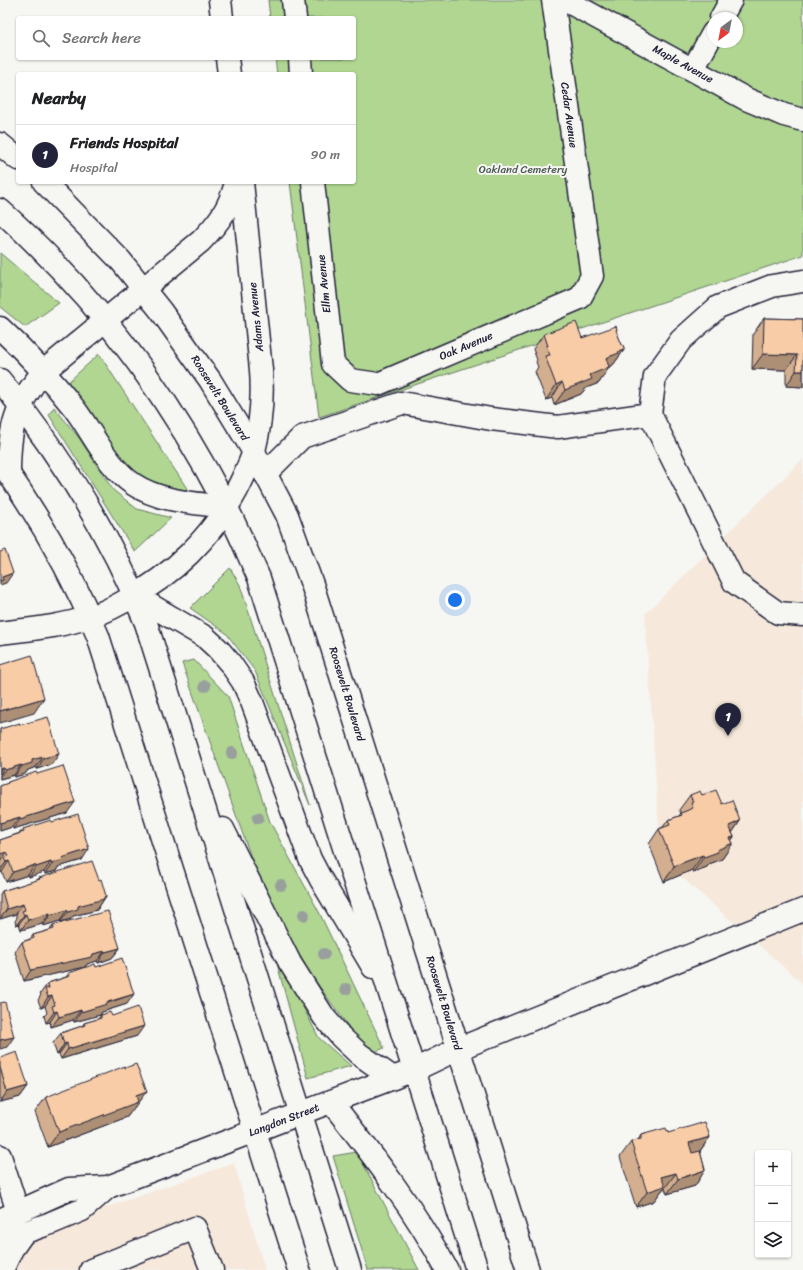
<!DOCTYPE html>
<meta charset="utf-8">
<style>
body{margin:0;font-family:Sriracha,sans-serif;background:#f2f2f2;color:#202124}
.controls{position:absolute;right:12px;bottom:12px;display:grid;overflow:hidden;border-radius:4px;box-shadow:0 1px 3px #0004}
.controls button{width:36px;height:36px;display:grid;place-items:center;padding:0;border:0;border-bottom:1px solid #e0e0e0;background:#fff;color:#202124;font:20px sans-serif}
.compass{position:absolute;left:707px;top:12px;width:36px;height:36px;border-radius:50%;background:#fff;box-shadow:0 1px 3px #0004;rotate:212deg}
.you{position:absolute;left:455px;top:600px;width:14px;height:14px;margin:-10px;border:3px solid #fff;border-radius:50%;background:#1a73e8;box-shadow:0 0 0 6px #1a73e833}
.badge{display:grid;place-items:center;width:26px;height:26px;border-radius:50%;background:#22223b;color:#fff;font-size:13px;font-weight:700}
.pin{position:absolute;translate:-50% -33px;filter:drop-shadow(0 1px 2px #0008)}
.pin::after{content:'';position:absolute;top:21px;width:14px;height:12px;background:inherit;clip-path:polygon(0 0,100% 0,50% 100%)}
.list{margin:0;padding:0;list-style:none}
h2{display:flex;justify-content:space-between;align-items:center;height:52px;margin:0;padding:0 16px;font-size:17px}
h2 small{font-size:13px;font-weight:400;color:#757577}
.list li{display:grid;grid-template-columns:26px 1fr auto;gap:12px;align-items:center;box-sizing:border-box;height:60px;padding:0 16px;border-top:1px solid #e0e0e0}
.list b{display:block;font-size:15px;white-space:nowrap}
.list p{margin:0;font-size:13px;white-space:nowrap;color:#757577}
.list em{font-size:13px;font-style:normal;color:#757577}
.icon{flex:none;width:22px;height:22px;fill:none;stroke:currentColor;stroke-width:2;stroke-linecap:round;stroke-linejoin:round}
.map{position:relative;flex:none;width:803px;height:1270px;overflow:hidden}
.search{position:absolute;background:#fff;box-shadow:0 1px 3px #0004;left:16px;top:16px;width:340px;height:44px;display:flex;align-items:center;gap:10px;box-sizing:border-box;padding:0 14px;border-radius:4px;color:#757577;font-size:15px}
.panel{position:absolute;background:#fff;box-shadow:0 1px 3px #0004;left:16px;top:72px;width:340px;height:112px;border-radius:4px}
.map>svg:first-child{display:block}
</style>
<div class="map">
<svg width="803" height="1270" viewBox="0 0 803 1270">
<rect width="100%" height="100%" fill="#f6f6f2"/>
<filter id="ink" filterUnits="userSpaceOnUse"><feTurbulence type="fractalNoise" baseFrequency=".025" numOctaves="2"/><feDisplacementMap in="SourceGraphic" scale="8" xChannelSelector="R" yChannelSelector="G"/><feConvolveMatrix kernelMatrix="1 2 1 2 8 2 1 2 1" color-interpolation-filters="sRGB"/></filter>
<g filter="url(#ink)">
<g fill="#f6e9db">
<polygon points="803,459 803,984 661,859 645,614"/>
<polygon points="234,1163 265,1270 0,1270 0,1244"/>
</g>
<g fill="#b0d692" stroke="#697c66" fill-rule="evenodd">
<path d="M 268,0 L 803,0 L 803,255 L 319,417 L 290,182 L 354,182 L 354,74 L 277,74 L 275,58 L 354,58 L 354,18 L 270,18 ZM 713,18 L 737,18 L 737,42 L 713,42 Z"/>
<polygon points="0,253 59,303 25,327 0,307"/>
<polygon points="99,354 188,490 151,486 125,468 66,384"/>
<polygon points="54,407 79,438 113,490 137,509 171,518 135,552 49,415"/>
<polygon points="230,568 240,585 310,805 255,671 226,633 190,608"/>
<polygon points="194,660 228,696 270,822 319,912 384,1048 373,1053 362,1045 308,971 257,874 182,663"/>
<polygon points="273,949 319,1038 351,1066 308,1078"/>
<polygon points="357,1152 419,1270 368,1270 333,1156"/>
</g>
<g fill="none" stroke-linecap="round" stroke-linejoin="round">
<g stroke="#22223b" stroke-width="25">
<g id="minor">
<polyline points="293,0 295,18"/>
<polyline points="565,0 746,99 784,115 803,120"/>
<polyline points="721,18 731,0"/>
<polyline points="300,58 301,74"/>
<polyline points="693,69 713,33"/>
<polyline points="313,182 333,364 350,380 378,384 580,298 592,276 553,0"/>
<polyline points="650,414 734,582 778,613 803,615"/>
<polyline points="265,474 302,437 402,403 491,419 558,427 650,414 655,376 681,340 718,307 772,286 803,281"/>
<polyline points="0,1156 18,1212"/>
<polyline points="0,1220 69,1189 108,1187 414,1070 458,1049 803,910"/>
<polyline points="0,1241 51,1223 82,1210 108,1187"/>
<polyline points="2,1270 12,1249 24,1232"/>
<polyline points="91,1270 195,1228 212,1270"/>
</g>
</g>
<g stroke="#22223b" stroke-width="25">
<g id="major">
<polyline points="220,0 222,18"/>
<polyline points="227,58 229,74"/>
<path d="M 9,474 C 9,429 14,406 44,371 L 201,241 C 219,222 230,208 236,182"/>
<path d="M 0,633 C 30,629 60,627 89,617 C 102,614 114,607 125,601 C 174,574 210,539 237,490 C 243,478 250,464 254,451 C 261,424 263,397 261,370 L 242,182"/>
</g>
</g>
<g stroke="#22223b" stroke-width="25">
<g id="highway">
<polyline points="0,144 18,159"/>
<polyline points="44,182 121,261 161,311 210,380 254,452 287,515 313,587 528,1270"/>
<path d="M 0,210 C 93,293 169,396 226,506 C 238,530 248,554 259,578 L 477,1270"/>
<path d="M 0,328 C 27,353 51,379 74,408 C 93,433 107,466 133,484 C 160,502 196,503 227,507"/>
<path d="M 0,380 C 60,454 110,534 146,623 L 350,1270"/>
<path d="M 0,461 C 39,516 72,574 98,636 L 299,1270"/>
<polyline points="135,596 205,637 218,649 230,663 243,682 252,702 310,859 320,878 373,967"/>
<polyline points="223,829 290,963 324,1017 341,1037 359,1054 393,1078"/>
<path d="M 331,1102 C 373,1155 415,1210 447,1270"/>
</g>
</g>
<use href="#minor" stroke="#f6f6f2" stroke-width="22"/>
<use href="#major" stroke="#f6f6f2" stroke-width="22"/>
<use href="#highway" stroke="#f6f6f2" stroke-width="22"/>
</g>
<g fill="#999f9c">
<circle cx="205" cy="686" r="6"/>
<circle cx="232" cy="753" r="6"/>
<circle cx="258" cy="818" r="6"/>
<circle cx="281" cy="885" r="6"/>
<circle cx="304" cy="915" r="6"/>
<circle cx="324" cy="954" r="6"/>
<circle cx="346" cy="989" r="6"/>
</g>
<g fill="#d4af8f" stroke="#22223b">
<polygon points="764,318 803,319 803,387 786,386 786,370 752,369 753,334"/>
<polygon points="617,329 616,331 624,350 613,365 610,366 599,383 586,388 581,394 554,405 552,398 546,400 535,372 538,367 536,362 537,360 533,349 544,334 582,338"/>
<polygon points="20,725 52,764 37,769 36,767 28,770 25,774 14,777 14,775 0,779 0,729"/>
<polygon points="37,774 67,813 13,829 12,827 0,831 0,786 6,784 8,782"/>
<polygon points="690,795 702,795 722,804 740,821 732,833 734,837 731,840 733,843 722,859 709,864 707,867 693,872 692,870 664,882 649,844 659,829 663,827 668,820 679,816 681,813 679,810"/>
<polygon points="52,822 82,860 58,867 56,871 45,874 44,872 29,877 28,875 6,882 2,872 0,872 0,840 20,833 23,829"/>
<polygon points="39,878 99,880 106,896 97,910 73,916 71,919 60,922 60,921 43,926 42,924 21,930 19,924 16,925 15,921 17,918 16,914 0,919 0,894 2,891 37,880"/>
<polygon points="53,925 120,948 112,958 98,963 97,961 87,964 85,967 24,981 15,952 22,942 30,939 33,935 50,930"/>
<polygon points="96,967 127,1004 102,1012 100,1015 74,1022 73,1020 51,1027 50,1022 46,1023 44,1016 47,1013 45,1006 41,1008 38,1000 41,995 40,994 48,983 66,977 69,973"/>
<polygon points="101,1015 112,1016 137,1036 61,1059 59,1054 57,1055 53,1043 61,1033 82,1026 84,1023 98,1019"/>
<polygon points="0,1058 28,1086 20,1097 0,1102"/>
<polygon points="46,1097 136,1106 135,1106 127,1117 48,1147 35,1112"/>
<polygon points="668,1133 710,1137 700,1151 705,1170 695,1186 667,1194 665,1188 663,1189 654,1201 636,1207 620,1157 631,1142 638,1140 641,1135"/>
</g>
<g fill="#ad8f74" stroke="#22223b">
<polygon points="624,350 613,365 610,366 599,383 586,388 581,394 554,405 565,390 590,375 606,358"/>
<polygon points="763,354 797,355 786,370 752,369"/>
<polygon points="796,371 803,371 803,387 786,386"/>
<polygon points="562,382 552,398 546,400 556,385"/>
<polygon points="13,573 6,583 0,585 0,579 2,577"/>
<polygon points="44,698 34,713 0,723 0,711"/>
<polygon points="59,754 52,764 37,769 44,758"/>
<polygon points="43,757 36,767 28,770 25,774 14,777 22,766 32,760"/>
<polygon points="21,765 14,775 0,779 0,776 5,770"/>
<polygon points="4,768 0,774 0,769"/>
<polygon points="75,802 67,813 13,829 20,819"/>
<polygon points="20,817 12,827 0,831 0,823"/>
<polygon points="740,821 730,836 729,826"/>
<polygon points="734,837 728,845 733,843 722,859 709,864 707,867 693,872 704,857 717,850 730,838"/>
<polygon points="89,849 82,860 58,867 56,871 45,874 52,864 62,858"/>
<polygon points="7,852 0,862 0,854"/>
<polygon points="703,855 692,870 664,882 674,866"/>
<polygon points="9,861 2,872 0,872 0,870 6,862"/>
<polygon points="51,862 44,872 29,877 36,867"/>
<polygon points="35,865 28,875 6,882 13,872"/>
<polygon points="106,896 97,910 73,916 71,919 60,922 68,912 78,906"/>
<polygon points="23,904 16,914 0,919 7,909"/>
<polygon points="67,910 60,921 43,926 50,915"/>
<polygon points="50,913 42,924 21,930 28,920"/>
<polygon points="26,914 19,924 16,925 24,915"/>
<polygon points="120,948 112,958 98,963 105,952"/>
<polygon points="105,951 97,961 87,964 85,967 24,981 31,970"/>
<polygon points="134,994 127,1004 102,1012 100,1015 74,1022 81,1012"/>
<polygon points="52,996 45,1006 41,1008 48,997"/>
<polygon points="81,1010 73,1020 51,1027 59,1017"/>
<polygon points="57,1011 50,1022 46,1023 54,1012"/>
<polygon points="144,1026 137,1036 61,1059 68,1049"/>
<polygon points="14,1037 7,1047 0,1049 0,1040"/>
<polygon points="67,1043 59,1054 57,1055 64,1044"/>
<polygon points="28,1086 20,1097 0,1102 7,1092"/>
<polygon points="147,1091 127,1117 48,1147 59,1132 136,1095"/>
<polygon points="710,1137 699,1152 679,1158 689,1143"/>
<polygon points="705,1170 695,1186 667,1194 678,1179"/>
<polygon points="676,1173 665,1188 663,1189 654,1201 636,1207 647,1192 661,1177"/>
</g>
<g fill="#f7cca6" stroke="#22223b">
<polygon points="764,318 803,319 803,371 796,371 797,355 763,354"/>
<polygon points="576,322 582,338 616,326 617,329 616,330 622,345 623,345 624,348 624,350 618,352 619,353 606,358 609,367 590,375 592,379 565,390 562,382 556,385 545,356 550,355 546,346 548,346 544,334"/>
<polygon points="5,550 13,573 2,577 3,580 0,581 0,552"/>
<polygon points="32,655 44,698 0,711 0,665"/>
<polygon points="48,717 59,754 44,758 43,757 32,760 32,763 22,766 21,765 5,770 4,768 0,769 0,729 20,723 20,725"/>
<polygon points="63,766 75,802 20,819 20,817 0,823 0,786 8,783 8,782 36,772 37,774"/>
<polygon points="716,790 722,804 732,800 740,821 729,826 734,837 730,838 733,843 717,850 718,852 704,857 703,855 674,866 659,829 670,825 668,820 682,815 681,813 693,808 691,803 693,802 690,795 700,791 702,795"/>
<polygon points="78,814 89,849 62,858 63,860 52,864 51,862 36,867 35,865 13,872 9,861 6,862 4,858 9,856 7,852 0,854 0,840 24,832 23,829 51,820 52,822"/>
<polygon points="92,861 99,880 101,879 106,896 104,897 104,899 78,906 78,909 68,912 67,910 50,915 50,913 28,920 26,914 24,915 22,911 25,910 23,904 7,909 2,891 40,879 39,878"/>
<polygon points="108,911 120,948 105,952 105,951 93,954 92,957 31,970 22,942 34,938 33,935 54,929 53,925"/>
<polygon points="122,958 134,994 108,1002 107,1004 81,1012 81,1010 59,1017 57,1011 54,1012 52,1006 55,1005 52,996 48,997 45,989 49,988 48,983 70,976 69,973 95,964 96,967"/>
<polygon points="5,1002 14,1037 0,1040 0,1003"/>
<polygon points="138,1007 144,1026 68,1049 67,1043 64,1044 61,1033 85,1025 84,1023 101,1018 101,1015 110,1012 112,1016"/>
<polygon points="17,1052 28,1086 7,1092 0,1067 0,1058"/>
<polygon points="136,1064 147,1091 136,1095 138,1102 59,1132 46,1097 125,1066 125,1068"/>
<polygon points="705,1122 710,1137 689,1143 692,1153 700,1151 705,1170 678,1179 676,1173 661,1177 665,1186 647,1192 631,1142 641,1139 641,1135 666,1128 668,1133"/>
</g>
</g>
<g text-anchor="middle" dominant-baseline="central" stroke-width="4" stroke-linejoin="round" paint-order="stroke">
<g font-size="11" fill="#22223b" stroke="#f6f6f2">
<text transform="translate(683 64) rotate(29)">Maple Avenue</text>
<text transform="translate(569 115) rotate(82)">Cedar Avenue</text>
<text transform="translate(324 284) rotate(-96)">Ellm Avenue</text>
<text transform="translate(256 317) rotate(-96)">Adams Avenue</text>
<text transform="translate(466 346) rotate(-23)">Oak Avenue</text>
<text transform="translate(220 398) rotate(58)">Roosevelt Boulevard</text>
<text transform="translate(347 694) rotate(73)">Roosevelt Boulevard</text>
<text transform="translate(444 1003) rotate(73)">Roosevelt Boulevard</text>
<text transform="translate(284 1120) rotate(-21)">Langdon Street</text>
</g>
<g font-size="11" fill="#4d5855" stroke="#f6f6f2">
<text x="523" y="169">Oakland Cemetery</text>
</g>
</g>
</svg>
<div class="controls">
<button>+</button>
<button>−</button>
<button><svg class="icon" aria-label="layers" viewBox="0 0 24 24"><path d="M12 4l9 5-9 5-9-5zM3 14l9 5 9-5"/></svg></button>
</div>
<svg class="compass" viewBox="-18 -18 36 36"><path d="M0-13l5 13h-10z" fill="#e53935"/><path d="M0 13l5-13h-10z" fill="#757577"/></svg>
<div class="you"></div>
<div class="pin badge" style="left:728px;top:736px">1</div>
<div class="search"><svg class="icon" aria-label="search" viewBox="0 0 24 24"><circle cx="10" cy="10" r="6"/><path d="M15 15l6 6"/></svg>Search here</div>
<section class="panel">
<h2>Nearby<small></small></h2>
<ul class="list">
<li><span class="badge">1</span><div><b>Friends Hospital</b><p>Hospital</p></div><em>90 m</em></li>
</ul>
</section>
</div>
